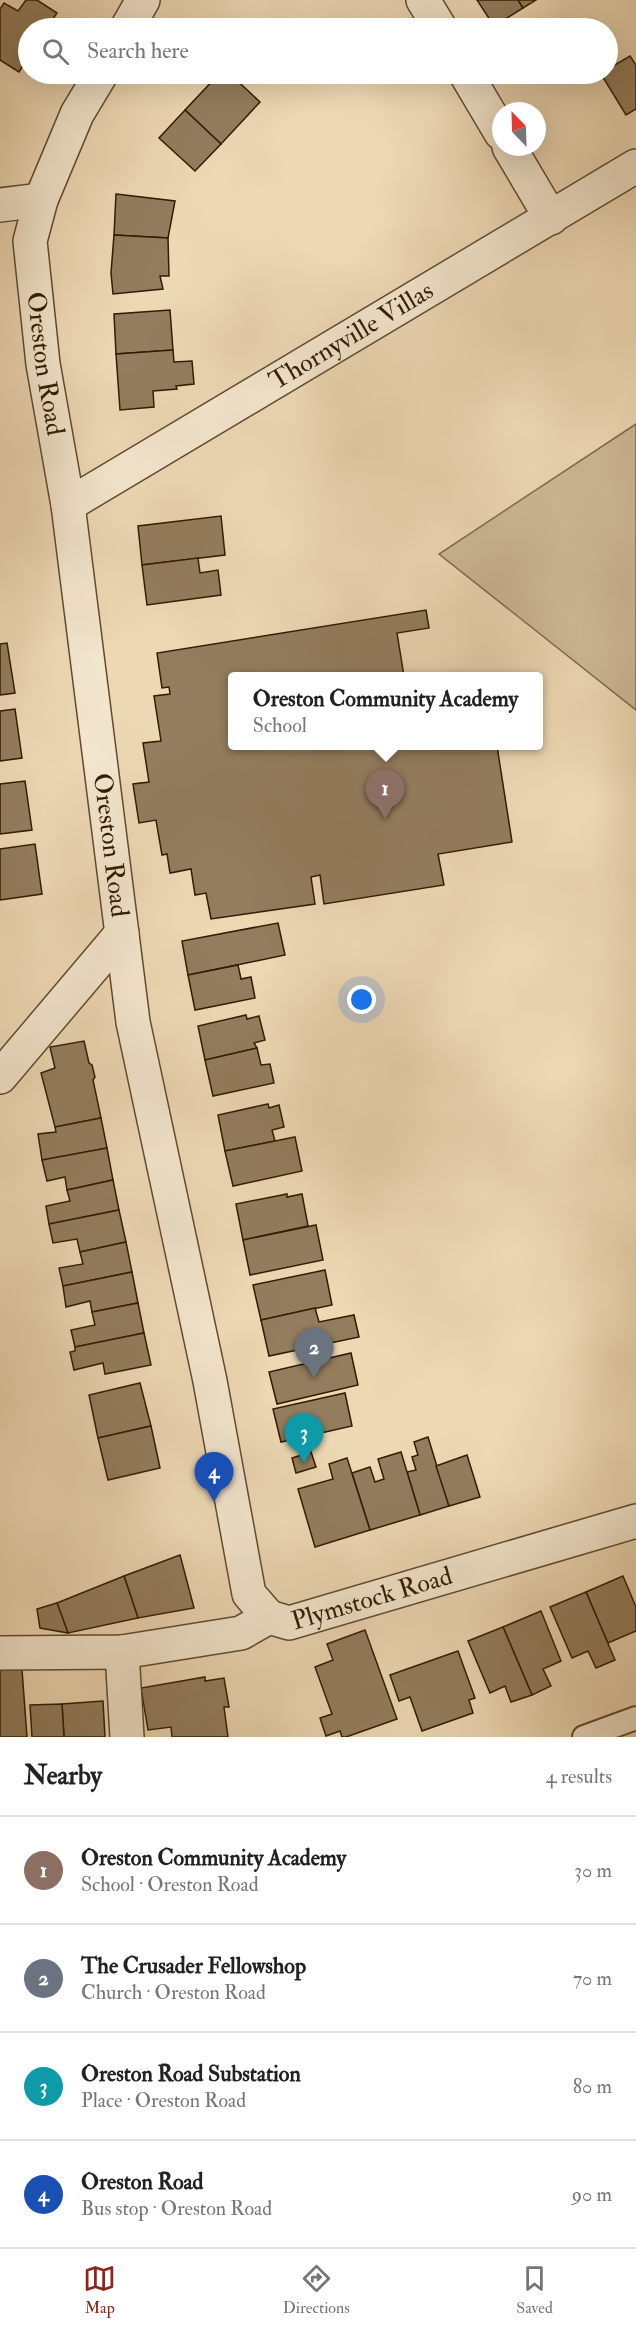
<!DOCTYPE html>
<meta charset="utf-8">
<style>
body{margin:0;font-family:"IM FELL Double Pica",serif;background:#f2f2f2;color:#222}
.compass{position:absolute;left:492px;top:102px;width:54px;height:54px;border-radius:50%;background:#fff;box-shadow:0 6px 24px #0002;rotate:337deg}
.you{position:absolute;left:362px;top:1000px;width:21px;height:21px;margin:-15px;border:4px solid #fff;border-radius:50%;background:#1a73e8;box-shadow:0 0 0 9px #1a73e833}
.badge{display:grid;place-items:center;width:39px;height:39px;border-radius:50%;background:#8f2418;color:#fff;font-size:20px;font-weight:700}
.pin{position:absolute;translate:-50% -50px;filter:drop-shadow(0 2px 3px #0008)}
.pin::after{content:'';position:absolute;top:32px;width:21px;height:18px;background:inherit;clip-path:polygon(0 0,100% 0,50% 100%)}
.popup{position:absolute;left:228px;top:672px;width:315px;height:78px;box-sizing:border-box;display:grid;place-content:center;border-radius:6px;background:#fff;filter:drop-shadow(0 2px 4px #0005);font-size:20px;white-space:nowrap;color:#767676}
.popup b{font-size:22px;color:#222}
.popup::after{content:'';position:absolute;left:50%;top:100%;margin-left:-12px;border:12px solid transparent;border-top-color:#fff}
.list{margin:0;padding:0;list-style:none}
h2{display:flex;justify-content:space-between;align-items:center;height:78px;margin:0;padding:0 24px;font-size:26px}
h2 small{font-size:20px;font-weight:400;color:#767676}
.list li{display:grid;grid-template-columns:39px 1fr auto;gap:18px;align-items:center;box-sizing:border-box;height:108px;padding:0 24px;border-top:2px solid #e0e0e0}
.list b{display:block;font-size:22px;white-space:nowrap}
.list p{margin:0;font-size:20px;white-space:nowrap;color:#767676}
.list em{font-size:20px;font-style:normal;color:#767676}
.icon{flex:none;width:33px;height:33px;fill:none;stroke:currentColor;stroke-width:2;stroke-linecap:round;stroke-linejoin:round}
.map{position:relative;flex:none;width:636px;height:1737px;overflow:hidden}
.search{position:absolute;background:#fff;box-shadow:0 6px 24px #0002;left:18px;right:18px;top:18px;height:66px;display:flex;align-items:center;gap:15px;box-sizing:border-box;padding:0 21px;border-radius:33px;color:#767676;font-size:22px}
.sheet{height:510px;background:#fff}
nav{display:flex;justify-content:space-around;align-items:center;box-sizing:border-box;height:84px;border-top:2px solid #e0e0e0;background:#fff;font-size:16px;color:#767676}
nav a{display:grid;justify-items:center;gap:3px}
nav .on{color:#8f2418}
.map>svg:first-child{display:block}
</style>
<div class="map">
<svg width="636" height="1737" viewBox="0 0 636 1737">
<rect width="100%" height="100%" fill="#edd8b4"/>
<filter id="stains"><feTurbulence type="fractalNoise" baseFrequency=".00333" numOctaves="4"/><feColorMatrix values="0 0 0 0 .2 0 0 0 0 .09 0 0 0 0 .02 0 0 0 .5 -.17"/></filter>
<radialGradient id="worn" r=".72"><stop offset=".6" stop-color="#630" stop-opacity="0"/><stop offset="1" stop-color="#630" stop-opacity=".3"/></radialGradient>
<polygon fill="#cdb896" stroke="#806a4c" stroke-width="1.5" points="636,424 636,710 439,554"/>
<g fill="#937d5e" stroke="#321b01" stroke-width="1.5">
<polygon points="26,0 37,0 57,13 47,28 28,28 28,58 19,72 0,60 0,9 4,3 18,11"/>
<polygon points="477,0 518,0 523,8 494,26"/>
<polygon points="518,0 536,0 523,8"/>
<polygon points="630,56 636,65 636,109 626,115 601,74 608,74 608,69"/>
<polygon points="219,74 230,74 260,102 221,144 185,110"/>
<polygon points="185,110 221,144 195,171 159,138"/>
<polygon points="116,194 175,201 168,238 114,235"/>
<polygon points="114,235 168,238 169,276 160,276 163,289 113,294 111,273"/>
<polygon points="170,310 173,350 116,354 114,314"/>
<polygon points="173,350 174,362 192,361 194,384 176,386 177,389 153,391 154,407 120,410 116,354"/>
<polygon points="221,516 225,555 142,565 138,526"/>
<polygon points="198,558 200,573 218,570 221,595 147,605 142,565"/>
<polygon points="426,610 429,628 397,633 404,676 232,676 232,746 497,746 512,842 438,854 444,885 324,904 320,875 311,877 315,904 211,919 206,893 195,895 191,869 170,873 167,854 162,855 156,820 139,823 133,784 149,782 143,743 161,741 154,696 170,694 169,687 162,688 157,653"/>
<polygon points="7,643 15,693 0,695 0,644"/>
<polygon points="15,709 22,758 0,761 0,711"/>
<polygon points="25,781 32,830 0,834 0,784"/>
<polygon points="35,844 42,894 0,900 0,849"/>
<polygon points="278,923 285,955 188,975 182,941"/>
<polygon points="238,965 241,979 251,977 255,998 195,1010 188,975"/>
<polygon points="246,1015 247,1019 259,1016 265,1040 254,1043 257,1048 205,1060 198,1026"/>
<polygon points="84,1041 89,1063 92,1065 95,1077 93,1080 101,1118 55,1127 41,1073 55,1068 50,1047"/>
<polygon points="257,1048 261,1065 270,1064 274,1083 213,1096 205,1060"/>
<polygon points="268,1104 269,1108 279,1105 284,1127 272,1130 275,1141 225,1151 218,1115"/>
<polygon points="101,1118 107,1148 42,1160 38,1134 56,1132 55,1127"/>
<polygon points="295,1137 302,1171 233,1186 225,1151"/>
<polygon points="107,1148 113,1180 67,1190 65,1177 47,1181 42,1160"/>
<polygon points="113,1180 119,1210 49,1224 46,1206 70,1201 67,1190"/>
<polygon points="287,1194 287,1197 302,1194 308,1226 243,1240 236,1204"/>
<polygon points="119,1210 126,1242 80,1252 77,1239 53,1243 49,1224"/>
<polygon points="316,1225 323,1260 250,1275 243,1240"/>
<polygon points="126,1242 132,1272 63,1286 59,1268 83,1264 80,1252"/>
<polygon points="325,1270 332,1305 261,1320 253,1285"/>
<polygon points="132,1272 138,1303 92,1312 90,1301 66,1307 63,1286"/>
<polygon points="138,1303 144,1333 75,1347 71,1330 95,1325 92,1312"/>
<polygon points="315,1308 319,1322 354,1315 359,1337 269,1356 261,1320"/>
<polygon points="144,1333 151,1365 105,1374 103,1363 74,1370 70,1352 75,1351 75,1347"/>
<polygon points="351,1353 358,1385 277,1404 269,1372"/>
<polygon points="140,1383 151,1426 98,1438 89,1395"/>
<polygon points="345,1393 352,1426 281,1442 273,1409"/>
<polygon points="151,1426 160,1468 108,1480 98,1438"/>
<polygon points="428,1437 449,1506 420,1515 407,1472 416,1470 412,1457 418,1455 414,1442"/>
<polygon points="311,1452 316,1467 296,1473 292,1458"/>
<polygon points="401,1452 420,1515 370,1530 352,1473 370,1467 375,1482 384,1479 378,1459"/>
<polygon points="467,1455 480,1497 449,1506 436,1466"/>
<polygon points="347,1458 370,1530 315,1547 298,1489 333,1479 329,1464"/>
<polygon points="180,1555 194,1608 138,1618 124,1576"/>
<polygon points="124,1576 138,1618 68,1633 57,1603"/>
<polygon points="623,1576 636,1607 636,1631 608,1643 586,1592"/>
<polygon points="586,1592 615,1660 596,1668 588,1651 572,1658 550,1607"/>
<polygon points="57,1603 68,1633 40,1628 37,1609"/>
<polygon points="541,1611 561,1661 543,1669 551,1686 532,1695 503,1627"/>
<polygon points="503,1627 532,1695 511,1702 505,1686 490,1693 468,1641"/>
<polygon points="365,1630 397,1719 346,1737 342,1737 340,1731 326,1736 320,1718 332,1714 315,1667 333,1660 327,1644"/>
<polygon points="458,1651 475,1698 469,1700 473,1713 422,1731 410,1697 399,1701 390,1675"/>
<polygon points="21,1656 27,1737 0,1737 0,1658"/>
<polygon points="205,1677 205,1681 224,1678 229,1707 224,1707 228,1737 172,1737 171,1727 148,1730 141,1688"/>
<polygon points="103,1701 105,1737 64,1737 62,1704"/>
<polygon points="62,1704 64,1737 32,1737 30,1705"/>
</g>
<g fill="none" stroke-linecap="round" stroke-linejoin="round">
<g stroke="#614a2e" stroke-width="26">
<polyline id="lane" points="584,1737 636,1718"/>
</g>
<g stroke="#614a2e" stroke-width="36">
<g id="street">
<polyline points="423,0 440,28"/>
<polyline points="127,28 143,0"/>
<path id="s1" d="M 101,74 L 77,114 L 41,200 L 30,241 L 43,364 L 68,505 L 133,1022 L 210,1381 L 249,1594 L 269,1617"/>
<polyline points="466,74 501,133"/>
<polyline points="509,147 551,218"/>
<polyline points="0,205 41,200"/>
<path id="s2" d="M 68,505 L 636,166"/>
<polyline points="0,1077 122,933"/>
<polyline points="122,1652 127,1737"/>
<path id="s3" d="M 0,1653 L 122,1652 L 241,1633 L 269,1617 L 289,1623 L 636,1521"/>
</g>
</g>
<use href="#lane" stroke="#f3e6ce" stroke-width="22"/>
<use href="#street" stroke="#f3e6ce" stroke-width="33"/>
</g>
<g text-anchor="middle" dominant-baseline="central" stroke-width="5" stroke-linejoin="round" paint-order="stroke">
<g font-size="26" fill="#321b01" stroke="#f3e6ce">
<text stroke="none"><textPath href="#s2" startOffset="330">Thornyville Villas</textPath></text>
<text stroke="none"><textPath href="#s1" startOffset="306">Oreston Road</textPath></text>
<text stroke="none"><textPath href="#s1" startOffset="792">Oreston Road</textPath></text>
<text stroke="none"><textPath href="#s3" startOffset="382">Plymstock Road</textPath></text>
</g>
</g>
<rect width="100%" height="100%" filter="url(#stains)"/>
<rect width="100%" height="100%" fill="url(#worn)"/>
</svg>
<svg class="compass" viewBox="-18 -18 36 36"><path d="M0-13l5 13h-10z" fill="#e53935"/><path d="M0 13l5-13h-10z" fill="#767676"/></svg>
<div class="you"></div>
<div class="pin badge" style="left:385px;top:819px;background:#8d6e63">1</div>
<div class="popup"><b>Oreston Community Academy</b>School</div>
<div class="pin badge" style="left:314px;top:1378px;background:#6b7280">2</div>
<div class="pin badge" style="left:304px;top:1463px;background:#0f9aa8">3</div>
<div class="pin badge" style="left:214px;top:1502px;background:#1a4fb4">4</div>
<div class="search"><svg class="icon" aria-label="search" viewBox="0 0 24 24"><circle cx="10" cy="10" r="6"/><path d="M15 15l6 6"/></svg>Search here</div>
</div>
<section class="sheet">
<h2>Nearby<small>4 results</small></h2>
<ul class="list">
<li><span class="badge" style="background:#8d6e63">1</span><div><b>Oreston Community Academy</b><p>School · Oreston Road</p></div><em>30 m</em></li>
<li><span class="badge" style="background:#6b7280">2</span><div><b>The Crusader Fellowshop</b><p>Church · Oreston Road</p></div><em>70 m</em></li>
<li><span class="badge" style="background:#0f9aa8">3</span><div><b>Oreston Road Substation</b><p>Place · Oreston Road</p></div><em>80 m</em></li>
<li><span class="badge" style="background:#1a4fb4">4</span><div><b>Oreston Road</b><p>Bus stop · Oreston Road</p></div><em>90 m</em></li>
</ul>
</section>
<nav>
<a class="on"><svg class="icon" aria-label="map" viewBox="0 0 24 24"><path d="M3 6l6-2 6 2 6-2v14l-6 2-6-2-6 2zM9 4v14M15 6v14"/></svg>Map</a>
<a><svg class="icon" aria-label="directions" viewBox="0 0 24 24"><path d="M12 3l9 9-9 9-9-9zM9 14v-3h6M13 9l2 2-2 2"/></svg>Directions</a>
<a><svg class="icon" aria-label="saved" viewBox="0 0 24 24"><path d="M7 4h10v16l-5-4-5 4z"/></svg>Saved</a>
</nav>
